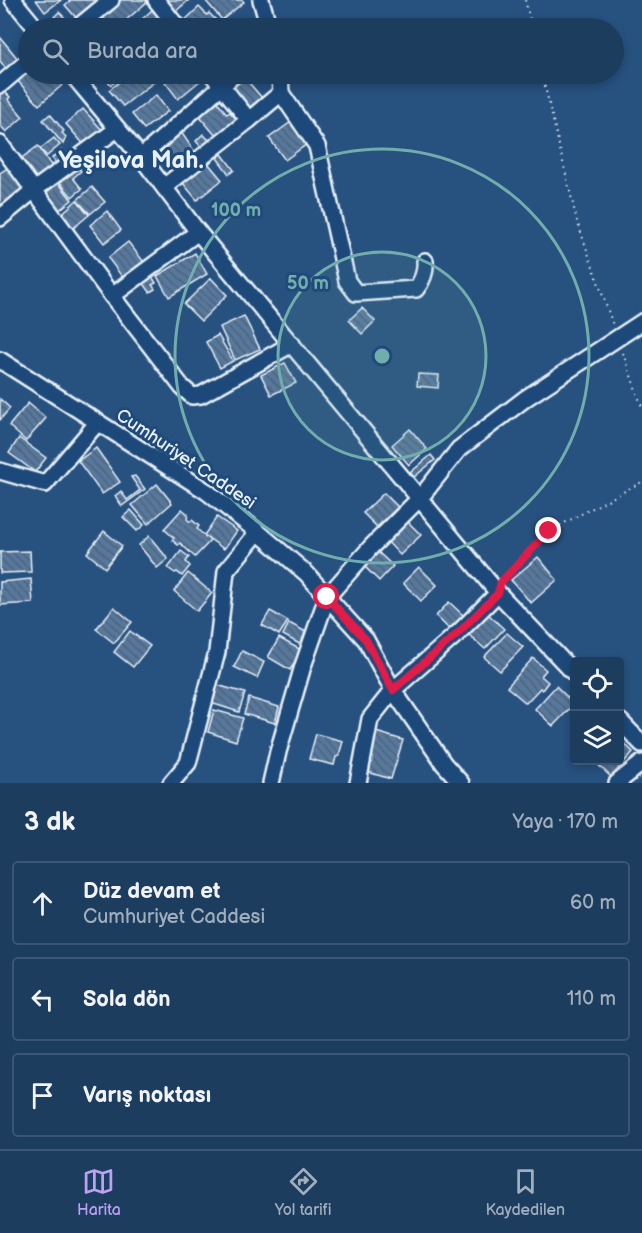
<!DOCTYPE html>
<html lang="tr">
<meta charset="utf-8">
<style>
body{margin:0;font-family:"Balsamiq Sans",sans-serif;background:#254465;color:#f1f3f6}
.controls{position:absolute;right:18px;bottom:18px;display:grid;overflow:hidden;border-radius:6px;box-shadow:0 3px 9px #0003}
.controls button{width:54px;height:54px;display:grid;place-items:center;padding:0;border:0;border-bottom:2px solid #3b5674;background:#1d3d5f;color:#f1f3f6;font:30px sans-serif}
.stop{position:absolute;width:18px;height:18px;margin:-14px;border:4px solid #e11d48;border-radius:50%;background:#fff}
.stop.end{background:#e11d48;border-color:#fff;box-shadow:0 2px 6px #0008}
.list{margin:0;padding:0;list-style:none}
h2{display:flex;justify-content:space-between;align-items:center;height:78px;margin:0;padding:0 24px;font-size:26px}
h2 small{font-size:20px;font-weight:400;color:#a0aebd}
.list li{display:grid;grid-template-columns:39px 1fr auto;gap:18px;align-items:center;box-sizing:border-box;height:84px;margin:0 12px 12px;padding:0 12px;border:2px solid #3b5674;border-radius:6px}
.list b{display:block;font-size:22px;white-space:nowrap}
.list p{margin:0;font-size:20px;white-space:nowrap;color:#a0aebd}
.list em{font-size:20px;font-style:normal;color:#a0aebd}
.icon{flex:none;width:33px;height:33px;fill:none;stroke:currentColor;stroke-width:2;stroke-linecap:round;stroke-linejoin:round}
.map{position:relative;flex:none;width:642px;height:783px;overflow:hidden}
.search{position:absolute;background:#1d3d5f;box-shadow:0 3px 9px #0003;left:18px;right:18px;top:18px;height:66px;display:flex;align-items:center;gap:15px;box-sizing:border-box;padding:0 21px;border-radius:33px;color:#a0aebd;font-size:22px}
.sheet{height:366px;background:#1d3d5f}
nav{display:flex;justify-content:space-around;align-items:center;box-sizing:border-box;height:84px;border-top:2px solid #3b5674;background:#1d3d5f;font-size:16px;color:#a0aebd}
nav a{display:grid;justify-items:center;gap:3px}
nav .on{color:#bca0f2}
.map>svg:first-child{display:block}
</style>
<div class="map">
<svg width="642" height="783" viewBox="0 0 642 783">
<defs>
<pattern id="building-back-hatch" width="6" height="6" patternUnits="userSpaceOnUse" patternTransform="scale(1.5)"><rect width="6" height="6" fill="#57789d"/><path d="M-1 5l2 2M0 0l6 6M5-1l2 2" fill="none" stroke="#4f6278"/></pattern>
</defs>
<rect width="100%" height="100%" fill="#27517f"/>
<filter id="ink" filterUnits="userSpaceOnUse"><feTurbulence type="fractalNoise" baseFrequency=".0167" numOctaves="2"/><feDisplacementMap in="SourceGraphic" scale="12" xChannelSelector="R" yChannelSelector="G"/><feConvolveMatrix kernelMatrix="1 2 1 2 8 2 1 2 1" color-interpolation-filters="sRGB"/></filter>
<g filter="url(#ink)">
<g fill="url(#building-back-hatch)" stroke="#e8f1f8" stroke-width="1.5">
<polygon points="36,0 61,0 45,12"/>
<polygon points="71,0 95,0 98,3 78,20 65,5"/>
<polygon points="117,0 145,0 147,2 117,28 112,28 100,15"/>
<polygon points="166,0 189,0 176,11"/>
<polygon points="205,0 242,0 244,2 222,20"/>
<polygon points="199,7 207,15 209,13 218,22 211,28 185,28 181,24"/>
<polygon points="152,10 159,17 145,28 139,22"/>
<polygon points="59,12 71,24 66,28 54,17"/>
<polygon points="0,37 18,59 6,69 0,61"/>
<polygon points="28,70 28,74 59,74 66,82 39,105 17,80"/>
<polygon points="102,74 125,74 111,85"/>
<polygon points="130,74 156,74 159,78 123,106 109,90"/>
<polygon points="176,74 196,74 201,80 178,99 165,82"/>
<polygon points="245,78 262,98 247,110 230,89"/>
<polygon points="3,90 10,97 8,99 23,117 6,132 0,125 0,93"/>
<polygon points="156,95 168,111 144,129 132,114"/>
<polygon points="217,101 227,114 230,112 236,119 216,136 199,116"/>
<polygon points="83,109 103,131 86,147 66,124"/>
<polygon points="50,114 64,131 62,133 66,137 63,144 43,120"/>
<polygon points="291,122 307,144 285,160 269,138"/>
<polygon points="181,132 196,154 170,172 155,150"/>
<polygon points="203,134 210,141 202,148 196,141"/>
<polygon points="54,138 60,145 47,156 40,149"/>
<polygon points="38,146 53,168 34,181 19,160"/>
<polygon points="61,150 68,157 59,166 52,158"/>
<polygon points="222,154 234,170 229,174 217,158"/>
<polygon points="208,163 222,180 197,200 183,183"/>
<polygon points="75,164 81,171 73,178 82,189 72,197 57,179"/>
<polygon points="9,167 25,188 2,205 0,203 0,173"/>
<polygon points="56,180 72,200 58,211 42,191"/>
<polygon points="92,187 105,202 90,214 77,200"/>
<polygon points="77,200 89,215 71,230 59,216"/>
<polygon points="107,211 121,230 104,243 90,225"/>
<polygon points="128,242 144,262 123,278 108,258"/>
<polygon points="195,253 207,274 169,297 157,276"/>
<polygon points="151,275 156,283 152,285 155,289 150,292 142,281"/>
<polygon points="211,278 227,295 201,321 184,304"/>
<polygon points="362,308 375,321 362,334 349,320"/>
<polygon points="244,316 260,349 235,360 220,327"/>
<polygon points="218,335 233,361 220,368 206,342"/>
<polygon points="285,363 296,383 271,395 261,375"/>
<polygon points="418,374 439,375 438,388 417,386"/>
<polygon points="0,399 10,408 0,420"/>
<polygon points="28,403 46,418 26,441 9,426"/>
<polygon points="410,429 427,449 409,465 392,445"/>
<polygon points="19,438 46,458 35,472 9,453"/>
<polygon points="96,448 120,482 102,494 78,461"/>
<polygon points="431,455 435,460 414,477 410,473"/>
<polygon points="135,476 145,489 122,506 115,496 121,491 127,500 140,490 131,477"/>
<polygon points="157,484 172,503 148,524 132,505"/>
<polygon points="384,493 398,507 377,527 363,513"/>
<polygon points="182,509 188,514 187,519 190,522 192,520 199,526 197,529 210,541 195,557 180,543 178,545 172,540 174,538 164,529"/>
<polygon points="131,510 144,525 137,531 123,517"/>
<polygon points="217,517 237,531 224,549 204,535"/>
<polygon points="405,519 421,535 400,555 385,539"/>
<polygon points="104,531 122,546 105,568 87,553"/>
<polygon points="149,536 168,559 157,568 139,545"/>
<polygon points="30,551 31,572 0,573 0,552"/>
<polygon points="181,551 189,557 186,562 190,566 182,576 177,572 175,573 168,568"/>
<polygon points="378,552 393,566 379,581 364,566"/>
<polygon points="538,557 557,580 531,603 511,580"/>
<polygon points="419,567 437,585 421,601 403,583"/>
<polygon points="188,573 212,593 197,611 174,591"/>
<polygon points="31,579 33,603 0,605 0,582"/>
<polygon points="449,602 464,616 450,630 436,616"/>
<polygon points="114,607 132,622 114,643 96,629"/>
<polygon points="270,611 288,621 279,635 262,625"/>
<polygon points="485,611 504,629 485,649 466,632"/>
<polygon points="289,623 310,634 303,646 283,635"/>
<polygon points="130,631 150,646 133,667 114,652"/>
<polygon points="507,633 523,647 500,671 484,657"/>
<polygon points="279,638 301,650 290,670 268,657"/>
<polygon points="242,651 264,662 257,678 234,667"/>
<polygon points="533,658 546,670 541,676 548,682 542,690 540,688 526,703 507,687"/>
<polygon points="217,685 245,693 239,712 211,703"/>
<polygon points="556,686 574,704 553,726 535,709"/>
<polygon points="249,698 279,707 275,723 244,714"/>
<polygon points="214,710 243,718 236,741 208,732"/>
<polygon points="376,732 403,740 391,779 364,771"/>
<polygon points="316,734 343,741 339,756 336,757 334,765 309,759"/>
<polygon points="620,739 633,752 611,777 593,760 620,760"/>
</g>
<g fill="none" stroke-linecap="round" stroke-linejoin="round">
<g stroke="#e8f1f8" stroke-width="20">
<g id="minor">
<polyline points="13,0 36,28"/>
<polyline points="156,0 178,28"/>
<polyline points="261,0 269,28"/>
<polyline points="77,28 111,0"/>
<polyline points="72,74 141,157 198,232 498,593 574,673"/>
<polyline points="212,74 249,120"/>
<polyline points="0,85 28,61"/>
<path d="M 281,93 L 317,146 L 347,281 L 356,293 L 416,289 C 423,280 426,272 425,261"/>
<polyline points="0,144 112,296 198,232"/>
<polyline points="141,157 235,74"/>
<polyline points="164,187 249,120 281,93 280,74"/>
<polyline points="0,218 34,190 117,129"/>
<polyline points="112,296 182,387 192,396 201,395 292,344"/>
<polyline points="0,360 206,491 258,532 307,574 327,597 366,640 393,690 444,764 461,783"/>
<polyline points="0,471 45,484 98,422"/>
<polyline points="620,721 642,744"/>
<polyline points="171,783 188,763 217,652 226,571 258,532"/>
<polyline points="271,783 278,752 303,666 327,597 371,547 420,498 459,449 526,398 642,322"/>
<polyline points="358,783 370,719 393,690 458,633 498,593"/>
<polyline points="617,783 642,763"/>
</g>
</g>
<g stroke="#e8f1f8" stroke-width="2" stroke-dasharray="1.5 4.5" stroke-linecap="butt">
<polyline points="525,0 532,28"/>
<polyline points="542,74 577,221 613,325"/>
<polyline points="623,353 642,407"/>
<polyline points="504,579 549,531 642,482"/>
</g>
<use href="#minor" stroke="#1f4a7a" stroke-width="15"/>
</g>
</g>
<g fill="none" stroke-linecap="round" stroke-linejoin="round" filter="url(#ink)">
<polyline stroke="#e11d48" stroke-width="8" points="327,597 366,640 393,690 458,633 498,593 501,582 549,531"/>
</g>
<circle cx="382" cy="356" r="104" fill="#71adac" fill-opacity=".12"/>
<g fill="none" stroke="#71adac" stroke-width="3">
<circle cx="382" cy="356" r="104"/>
<circle cx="382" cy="356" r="207"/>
</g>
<g text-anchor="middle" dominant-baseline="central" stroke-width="6" stroke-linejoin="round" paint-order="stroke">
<g font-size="18" fill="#e8f1f8" stroke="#1f4a7a">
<text transform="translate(186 459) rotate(34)">Cumhuriyet Caddesi</text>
</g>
<g font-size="24" font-weight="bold" fill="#e8f1f8" stroke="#1f4a7a">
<text x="131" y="160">Yeşilova Mah.</text>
</g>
</g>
<circle cx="382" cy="356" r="9" fill="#71adac" stroke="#1f4a7a" stroke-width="3"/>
<g font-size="18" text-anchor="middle" font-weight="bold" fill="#71adac" stroke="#1f4a7a" stroke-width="6" stroke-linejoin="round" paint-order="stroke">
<text x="236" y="216">100 m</text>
<text x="308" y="289">50 m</text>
</g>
</svg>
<div class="controls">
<button><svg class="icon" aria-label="locate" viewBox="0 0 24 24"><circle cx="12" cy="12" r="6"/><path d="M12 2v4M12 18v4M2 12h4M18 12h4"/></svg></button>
<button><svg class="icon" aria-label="layers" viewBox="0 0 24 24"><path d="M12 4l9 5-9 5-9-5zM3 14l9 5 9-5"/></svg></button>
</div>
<div class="stop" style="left:327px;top:597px"></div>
<div class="stop end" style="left:549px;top:531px"></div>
<div class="search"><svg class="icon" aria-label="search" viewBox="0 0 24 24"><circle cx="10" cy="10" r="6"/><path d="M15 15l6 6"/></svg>Burada ara</div>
</div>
<section class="sheet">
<h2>3 dk<small>Yaya · 170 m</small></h2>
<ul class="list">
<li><svg class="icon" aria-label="ahead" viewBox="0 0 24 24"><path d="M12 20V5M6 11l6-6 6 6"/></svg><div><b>Düz devam et</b><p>Cumhuriyet Caddesi</p></div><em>60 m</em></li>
<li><svg class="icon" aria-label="left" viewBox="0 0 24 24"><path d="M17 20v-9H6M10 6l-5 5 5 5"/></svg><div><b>Sola dön</b></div><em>110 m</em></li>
<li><svg class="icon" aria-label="arrive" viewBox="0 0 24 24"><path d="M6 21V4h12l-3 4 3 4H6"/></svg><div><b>Varış noktası</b></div></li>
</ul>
</section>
<nav>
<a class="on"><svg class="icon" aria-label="map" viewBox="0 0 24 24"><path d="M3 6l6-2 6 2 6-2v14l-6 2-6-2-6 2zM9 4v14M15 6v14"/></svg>Harita</a>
<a><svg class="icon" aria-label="directions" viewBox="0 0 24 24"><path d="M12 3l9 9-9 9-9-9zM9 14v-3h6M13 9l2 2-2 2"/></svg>Yol tarifi</a>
<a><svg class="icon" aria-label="saved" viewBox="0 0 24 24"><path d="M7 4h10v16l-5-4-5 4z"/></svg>Kaydedilen</a>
</nav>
